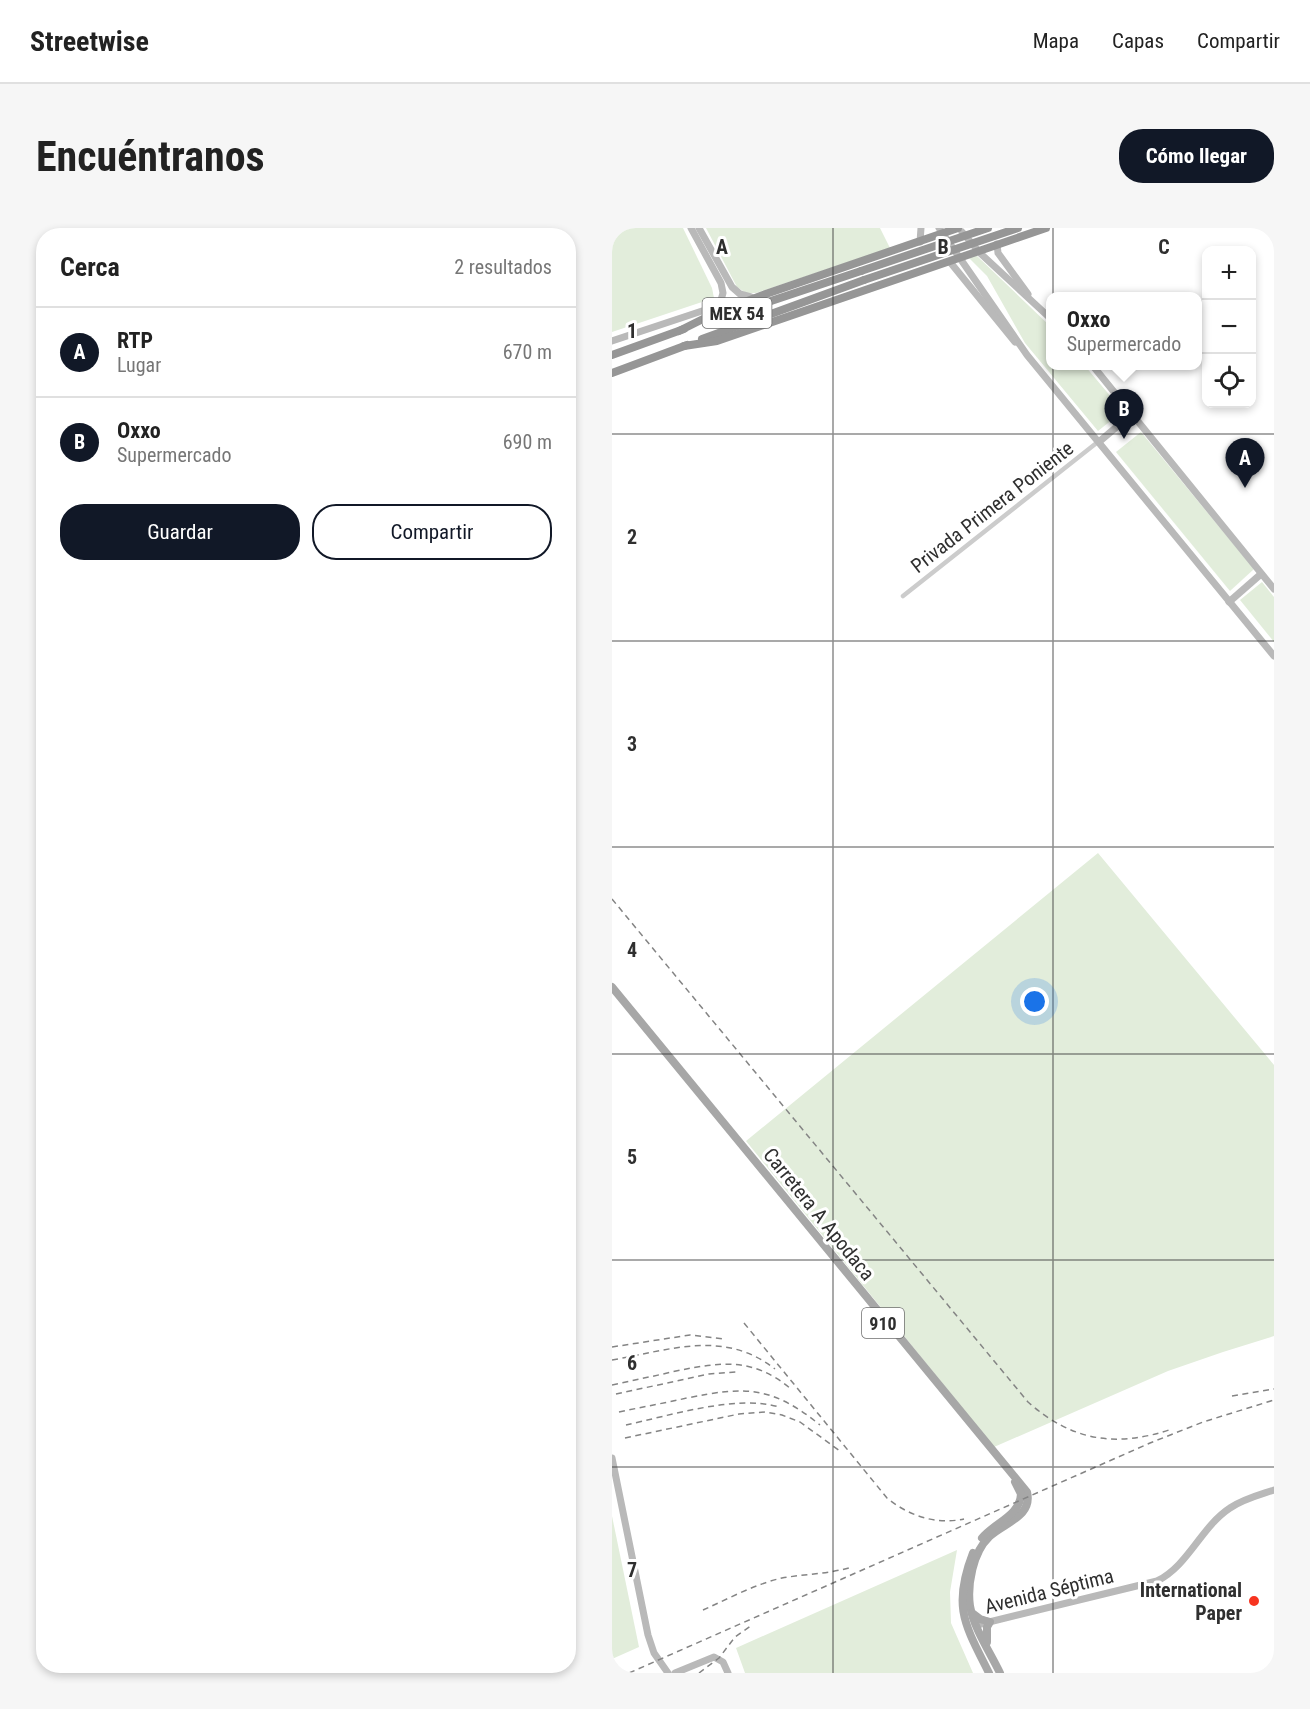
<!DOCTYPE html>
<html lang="es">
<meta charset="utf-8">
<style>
body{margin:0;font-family:"Roboto Condensed",sans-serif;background:#f6f6f6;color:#222}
.controls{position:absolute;right:18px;top:18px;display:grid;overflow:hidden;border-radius:12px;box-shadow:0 3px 9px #0003}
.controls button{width:54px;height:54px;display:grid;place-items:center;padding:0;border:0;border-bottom:2px solid #e0e0e0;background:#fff;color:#222;font:30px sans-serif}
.you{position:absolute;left:423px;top:774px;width:21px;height:21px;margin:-15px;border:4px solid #fff;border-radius:50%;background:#1a73e8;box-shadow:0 0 0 9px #1a73e833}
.badge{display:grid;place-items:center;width:39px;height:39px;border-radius:50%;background:#111827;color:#fff;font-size:20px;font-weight:700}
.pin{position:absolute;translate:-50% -50px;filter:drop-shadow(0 2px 3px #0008)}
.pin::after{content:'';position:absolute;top:32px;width:21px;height:18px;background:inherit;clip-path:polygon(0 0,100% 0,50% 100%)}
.popup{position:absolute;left:434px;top:64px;width:156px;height:78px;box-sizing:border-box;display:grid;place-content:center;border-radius:12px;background:#fff;filter:drop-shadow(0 2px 4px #0005);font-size:20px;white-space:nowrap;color:#767676}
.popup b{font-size:22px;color:#222}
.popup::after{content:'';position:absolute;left:50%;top:100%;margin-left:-12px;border:12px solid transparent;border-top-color:#fff}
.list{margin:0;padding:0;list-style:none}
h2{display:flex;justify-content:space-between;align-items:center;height:78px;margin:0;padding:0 24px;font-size:26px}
h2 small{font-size:20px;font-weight:400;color:#767676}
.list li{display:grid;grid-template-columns:39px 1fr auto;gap:18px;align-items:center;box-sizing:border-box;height:90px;padding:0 24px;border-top:2px solid #e0e0e0}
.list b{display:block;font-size:22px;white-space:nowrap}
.list p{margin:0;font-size:20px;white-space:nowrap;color:#767676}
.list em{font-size:20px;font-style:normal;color:#767676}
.actions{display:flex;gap:12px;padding:18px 24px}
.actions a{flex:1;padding:14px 0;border:2px solid #111827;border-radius:24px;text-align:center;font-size:21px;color:#111827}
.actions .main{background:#111827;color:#fff}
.icon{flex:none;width:33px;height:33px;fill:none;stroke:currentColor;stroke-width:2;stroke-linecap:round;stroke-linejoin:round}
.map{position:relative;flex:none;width:662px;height:1445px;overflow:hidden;border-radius:24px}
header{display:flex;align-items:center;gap:36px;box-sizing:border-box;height:84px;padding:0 30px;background:#fff;border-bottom:2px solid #e0e0e0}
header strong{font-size:28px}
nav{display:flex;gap:33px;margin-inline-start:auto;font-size:21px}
.intro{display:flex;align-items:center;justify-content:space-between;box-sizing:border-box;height:144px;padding:0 36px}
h1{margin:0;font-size:42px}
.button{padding:15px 27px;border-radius:24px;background:#111827;color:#fff;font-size:21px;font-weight:700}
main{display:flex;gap:36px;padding:0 36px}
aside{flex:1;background:#fff;border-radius:24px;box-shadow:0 3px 9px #0003}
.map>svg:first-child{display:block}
</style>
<header>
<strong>Streetwise</strong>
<nav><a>Mapa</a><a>Capas</a><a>Compartir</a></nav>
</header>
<div class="intro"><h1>Encuéntranos</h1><a class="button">Cómo llegar</a></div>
<main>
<aside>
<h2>Cerca<small>2 resultados</small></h2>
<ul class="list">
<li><span class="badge">A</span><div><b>RTP</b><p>Lugar</p></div><em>670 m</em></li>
<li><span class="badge">B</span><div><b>Oxxo</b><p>Supermercado</p></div><em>690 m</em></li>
</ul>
<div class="actions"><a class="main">Guardar</a><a>Compartir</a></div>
</aside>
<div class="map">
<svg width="662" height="1445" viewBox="0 0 662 1445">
<rect width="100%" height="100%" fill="#fff"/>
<g fill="#e2eddb">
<polygon points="0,0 71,0 100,60 102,70 0,104"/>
<polygon points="94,0 268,0 278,20 144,65 134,65 125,59"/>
<polygon points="364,27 438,98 438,138 473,138 511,183 486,203 413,115 375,48 357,30"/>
<polygon points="529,204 642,341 618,363 504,224"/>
<polygon points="650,354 662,369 662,414 628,372"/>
<polygon points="486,625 662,837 662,1108 611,1124 556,1143 382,1219 134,913"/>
<polygon points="0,1288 27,1419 0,1431"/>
<polygon points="345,1322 338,1364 339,1395 361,1445 133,1445 124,1420"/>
</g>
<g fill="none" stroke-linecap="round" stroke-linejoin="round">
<polyline stroke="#ccc" stroke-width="4.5" points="291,368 487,213"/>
<g stroke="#b9b9b9" stroke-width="7">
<polyline points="87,0 120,59 128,66 139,69"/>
<polyline points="327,0 415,127 662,428"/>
<polyline points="350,4 369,26 438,90"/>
<polyline points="308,14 309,0"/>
<polyline points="385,16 386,25 416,66"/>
<polyline points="338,34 403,114"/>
<polyline points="0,113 96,81 109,72 111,65 109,55 79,0"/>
<polyline points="481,138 662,361"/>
<polyline points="488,213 521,185"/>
<polyline points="617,374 649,346"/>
<polyline points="0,1230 36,1407 42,1425 56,1445"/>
<path d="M 365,1397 L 545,1353 C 576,1338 589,1299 618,1280 C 631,1271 647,1267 662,1262"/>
<polyline points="63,1445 102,1429 111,1434 116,1445"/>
</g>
<g stroke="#a7a7a7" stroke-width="8">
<path d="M 0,759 L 415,1264 C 421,1289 391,1295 377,1309 C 361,1324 355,1357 358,1378 C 362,1401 378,1424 388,1445"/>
<path d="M 370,1310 C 382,1295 408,1288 409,1266 L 403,1254"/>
<path d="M 361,1325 C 340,1379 353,1397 377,1445"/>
<polyline points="360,1385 368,1391 378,1394 375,1399 375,1414"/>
</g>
<g stroke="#969696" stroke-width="8">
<polyline points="99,93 249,43"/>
<polyline points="67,103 99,87 151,67 346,0"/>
<polyline points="90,111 252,52"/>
<polyline points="72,118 105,113 434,0"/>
<polyline points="0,127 72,101"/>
<polyline points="0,145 75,117"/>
</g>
<g stroke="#848484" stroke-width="1.5" stroke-dasharray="6 4.5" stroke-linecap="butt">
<path d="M 0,671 L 416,1174 C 460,1213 504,1220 560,1201"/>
<path d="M 132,1095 L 275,1270 C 297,1288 324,1297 352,1291"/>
<polyline points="0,1119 78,1107 113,1111"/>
<path d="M 0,1132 C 58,1122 112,1101 163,1141"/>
<path d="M 0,1157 C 22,1152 43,1148 64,1143 C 109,1134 141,1129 179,1161"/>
<polyline points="4,1166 97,1146 125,1144"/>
<polyline points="620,1168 662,1161"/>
<path d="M 7,1184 C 30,1179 53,1175 75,1170 C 133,1158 160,1158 208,1197"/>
<path d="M 14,1197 C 56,1188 126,1166 167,1179"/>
<polyline points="13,1210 127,1186 153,1184 170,1187 188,1194 228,1223"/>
<path d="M 91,1382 C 116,1371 143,1356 170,1350 C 193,1346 217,1346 240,1339"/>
<polyline points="17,1445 538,1215 591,1194 662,1172"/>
<polyline points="87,1445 107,1430 123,1409 140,1397"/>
</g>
<g stroke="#969696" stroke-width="8">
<polyline points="249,43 376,0"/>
<polyline points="252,52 406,0"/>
</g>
</g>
<path fill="none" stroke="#2f2f2f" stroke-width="1.5" stroke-opacity="0.55" d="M 221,0 L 221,1445M 441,0 L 441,1445M 0,206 L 662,206M 0,413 L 662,413M 0,619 L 662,619M 0,826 L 662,826M 0,1032 L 662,1032M 0,1239 L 662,1239"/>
<circle fill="#f73420" stroke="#fff" stroke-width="2" cx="642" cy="1373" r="6"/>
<g text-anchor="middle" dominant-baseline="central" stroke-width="6" stroke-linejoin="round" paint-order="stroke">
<g fill="#fff" stroke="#6d6d6d" stroke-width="1.5">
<rect x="90.5" y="70" width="69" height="30" rx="4.5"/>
<rect x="250" y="1080" width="42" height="30" rx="4.5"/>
</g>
<g font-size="18" font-weight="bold" fill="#2f2f2f">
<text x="125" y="85">MEX 54</text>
<text x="271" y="1095">910</text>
</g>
<g font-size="20" fill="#2f2f2f" stroke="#fff">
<text transform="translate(380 279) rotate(-38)">Privada Primera Poniente</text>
<text transform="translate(207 986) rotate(51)">Carretera A Apodaca</text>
<text transform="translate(437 1363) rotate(-14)">Avenida Séptima</text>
</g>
<g font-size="20" font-weight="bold" fill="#2f2f2f" stroke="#fff" text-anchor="end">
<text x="630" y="1362">International<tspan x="630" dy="23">Paper</tspan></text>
</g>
</g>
<g font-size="20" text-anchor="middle" font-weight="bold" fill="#2f2f2f" stroke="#fff" stroke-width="6" stroke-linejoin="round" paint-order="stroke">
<text x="110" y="26">A</text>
<text x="331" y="26">B</text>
<text x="552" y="26">C</text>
<text x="20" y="110">1</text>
<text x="20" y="316">2</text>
<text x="20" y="523">3</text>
<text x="20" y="729">4</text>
<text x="20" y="936">5</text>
<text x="20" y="1142">6</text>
<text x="20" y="1349">7</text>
</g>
</svg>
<div class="controls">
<button>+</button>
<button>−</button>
<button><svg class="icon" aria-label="locate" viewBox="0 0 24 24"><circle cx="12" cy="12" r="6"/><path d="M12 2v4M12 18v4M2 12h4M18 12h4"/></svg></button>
</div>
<div class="you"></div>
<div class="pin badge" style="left:633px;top:260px">A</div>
<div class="pin badge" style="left:512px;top:211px">B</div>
<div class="popup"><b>Oxxo</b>Supermercado</div>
</div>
</main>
